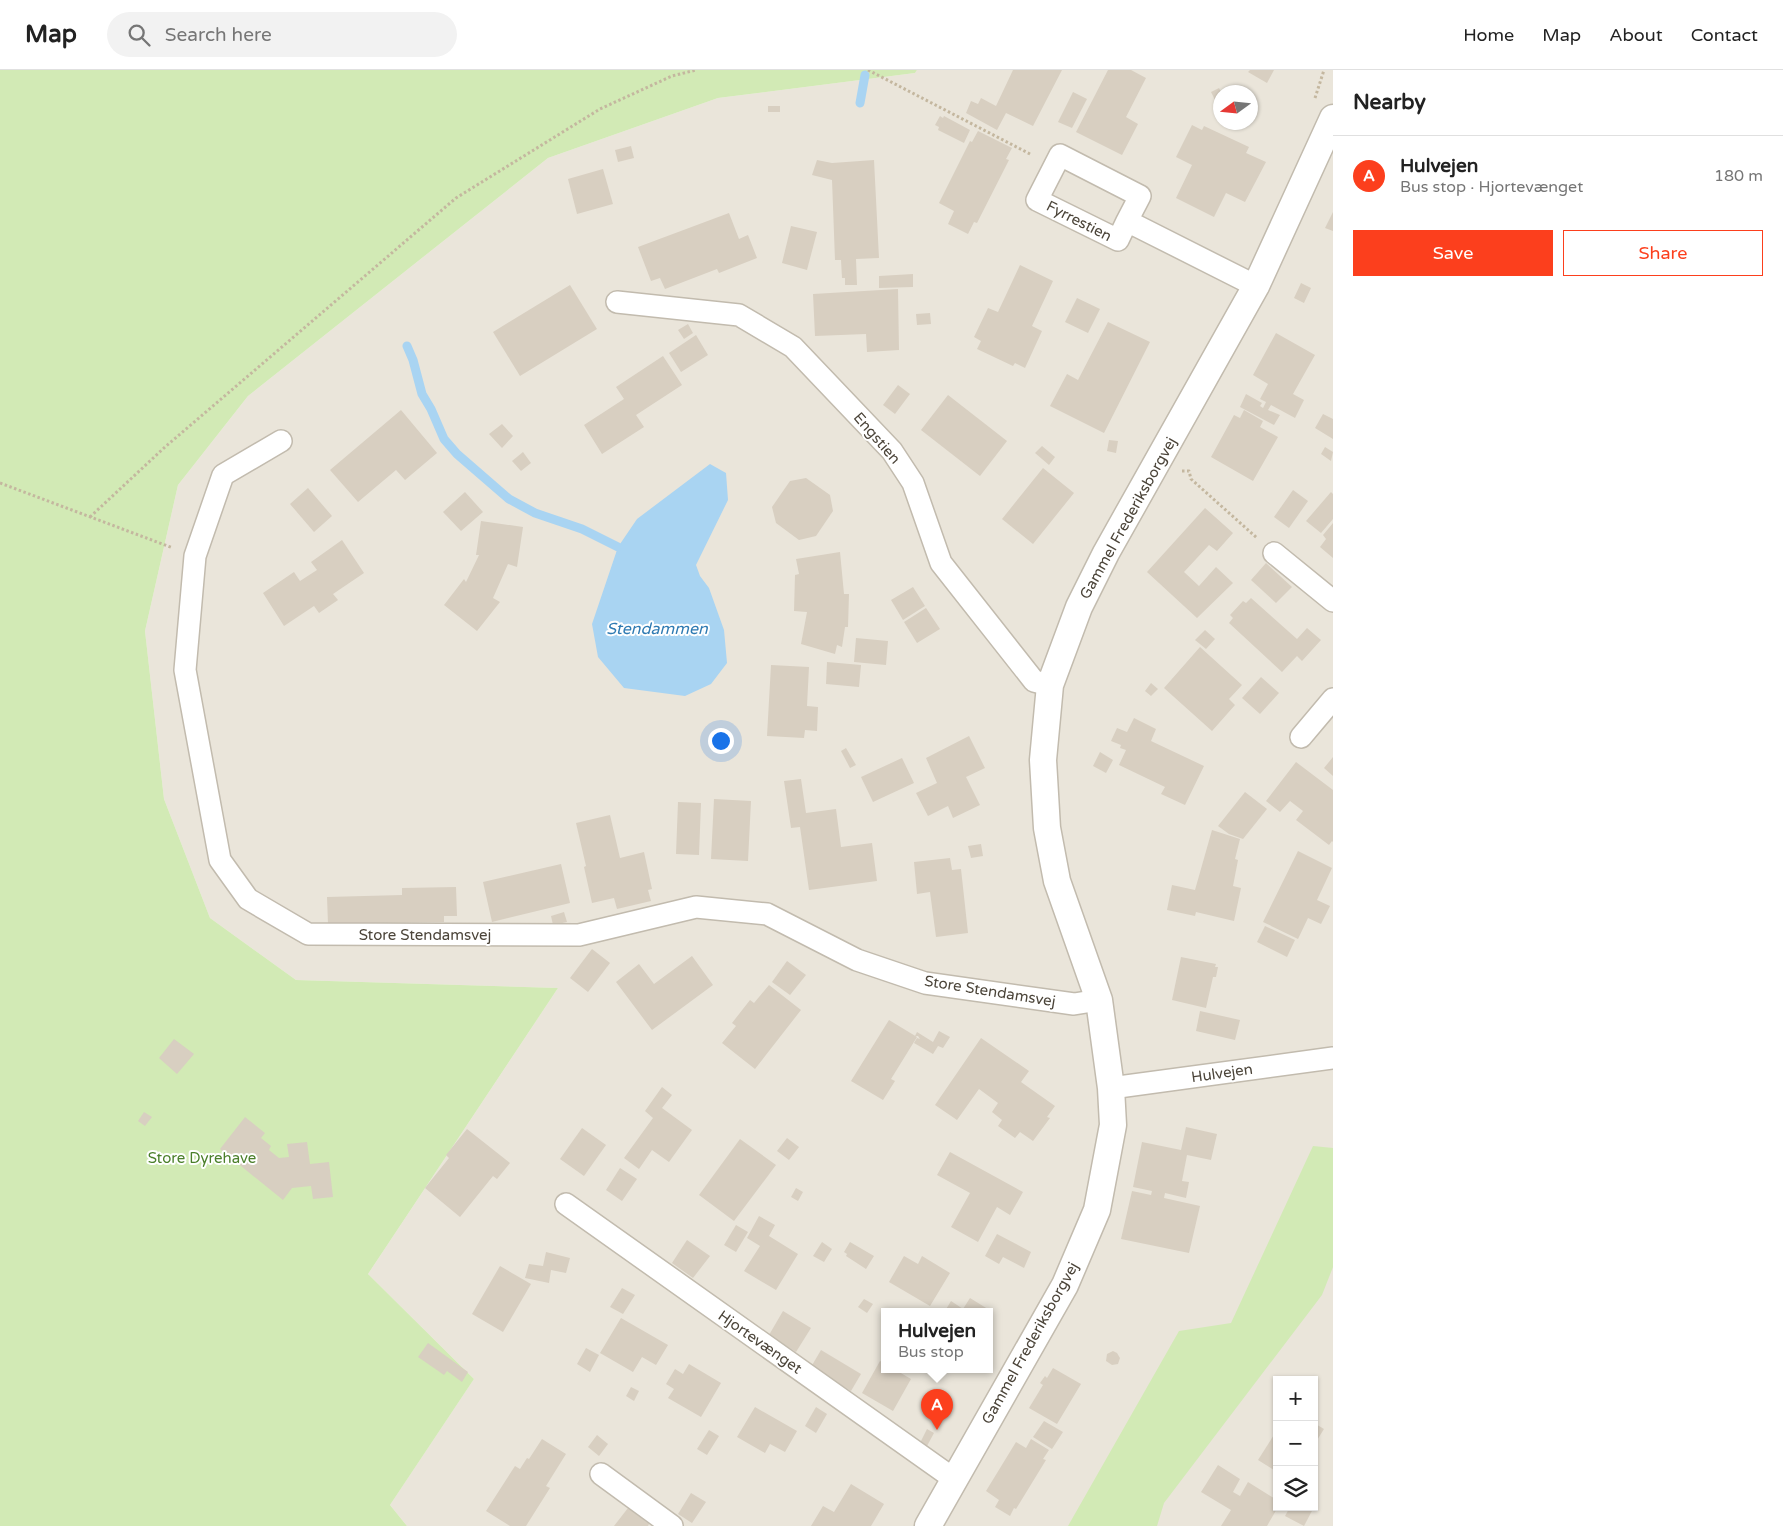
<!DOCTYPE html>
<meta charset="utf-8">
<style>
body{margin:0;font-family:"Varela Round",sans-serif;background:#f2f2f2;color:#222}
.controls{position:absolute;right:15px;bottom:15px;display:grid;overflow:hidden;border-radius:0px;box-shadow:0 1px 4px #0004}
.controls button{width:45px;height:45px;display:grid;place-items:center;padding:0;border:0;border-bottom:1px solid #e0e0e0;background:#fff;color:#222;font:25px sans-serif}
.compass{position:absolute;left:1213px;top:15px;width:45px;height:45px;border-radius:50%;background:#fff;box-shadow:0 1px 4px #0004;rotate:255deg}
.you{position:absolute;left:720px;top:670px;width:18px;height:18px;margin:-12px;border:4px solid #fff;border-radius:50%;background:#1a73e8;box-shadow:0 0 0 8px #1a73e833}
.badge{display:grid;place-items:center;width:32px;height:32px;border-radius:50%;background:#fc3f1d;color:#fff;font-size:16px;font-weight:700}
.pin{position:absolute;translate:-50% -41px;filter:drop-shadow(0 1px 2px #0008)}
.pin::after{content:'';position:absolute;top:26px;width:18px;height:15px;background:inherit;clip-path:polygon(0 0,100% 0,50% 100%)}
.popup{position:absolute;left:881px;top:1238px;width:112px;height:65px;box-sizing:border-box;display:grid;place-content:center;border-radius:0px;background:#fff;filter:drop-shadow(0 1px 4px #0005);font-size:16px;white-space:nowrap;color:#767676}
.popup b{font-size:19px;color:#222}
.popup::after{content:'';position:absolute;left:50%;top:100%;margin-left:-10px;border:10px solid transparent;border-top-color:#fff}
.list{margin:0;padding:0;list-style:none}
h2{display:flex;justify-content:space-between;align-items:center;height:65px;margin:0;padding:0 20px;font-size:21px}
h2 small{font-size:16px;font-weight:400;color:#767676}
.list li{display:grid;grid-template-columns:32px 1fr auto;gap:15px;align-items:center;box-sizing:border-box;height:80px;padding:0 20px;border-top:1px solid #e0e0e0}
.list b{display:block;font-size:19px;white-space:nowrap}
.list p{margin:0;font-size:16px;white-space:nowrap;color:#767676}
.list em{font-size:16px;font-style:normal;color:#767676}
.actions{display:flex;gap:10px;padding:15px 20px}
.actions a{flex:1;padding:11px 0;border:1px solid #fc3f1d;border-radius:0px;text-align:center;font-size:18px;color:#fc3f1d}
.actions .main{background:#fc3f1d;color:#fff}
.icon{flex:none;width:28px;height:28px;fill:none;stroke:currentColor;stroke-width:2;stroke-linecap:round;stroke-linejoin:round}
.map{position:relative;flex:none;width:1333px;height:1456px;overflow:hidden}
header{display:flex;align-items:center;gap:30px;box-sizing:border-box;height:70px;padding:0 25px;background:#fff;border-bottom:1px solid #e0e0e0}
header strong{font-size:24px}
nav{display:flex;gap:28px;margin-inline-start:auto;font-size:18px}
.search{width:350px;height:45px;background:#f2f2f2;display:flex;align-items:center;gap:12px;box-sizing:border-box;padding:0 18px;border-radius:28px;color:#767676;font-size:19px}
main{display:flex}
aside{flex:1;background:#fff}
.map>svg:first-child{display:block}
</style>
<header>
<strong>Map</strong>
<div class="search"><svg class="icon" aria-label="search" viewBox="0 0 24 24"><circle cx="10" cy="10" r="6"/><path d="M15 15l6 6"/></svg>Search here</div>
<nav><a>Home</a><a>Map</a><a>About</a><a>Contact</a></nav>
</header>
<main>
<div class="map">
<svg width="1333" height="1456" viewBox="0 0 1333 1456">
<rect width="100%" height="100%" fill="#f6f3ec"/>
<path fill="#eae5da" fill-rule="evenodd" d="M 917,0 L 1333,0 L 1333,1456 L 407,1456 L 390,1435 L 474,1309 L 368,1204 L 558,918 L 296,910 L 210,848 L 164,729 L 145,561 L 178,415 L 248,326 L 548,88 L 718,28 L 915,3 ZM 1220,22 L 1250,22 L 1250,52 L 1220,52 ZM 884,1241 L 990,1241 L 990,1299 L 884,1299 ZM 1277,1310 L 1314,1310 L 1314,1437 L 1277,1437 Z"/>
<g fill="#d2eab5">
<polygon points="0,0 917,0 915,3 718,28 548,88 248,326 178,415 145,561 164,729 210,848 296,910 558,918 368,1204 474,1309 390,1435 407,1456 0,1456"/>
<polygon points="1313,1076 1333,1078 1333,1197 1322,1225 1164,1433 1157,1456 1068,1456 1179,1261 1231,1253"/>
</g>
<polygon fill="#a9d4f2" points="710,394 726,403 728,430 696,495 700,506 709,518 724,560 727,593 711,614 685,626 624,618 598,587 592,554 618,477 637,449"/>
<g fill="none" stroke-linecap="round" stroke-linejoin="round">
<g stroke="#a9d4f2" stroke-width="9">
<polyline points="860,33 865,5"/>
<polyline points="407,276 413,290 422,324 431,339 444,369 457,384 509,429 535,443 582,459 618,477"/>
</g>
</g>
<g fill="#d8cfc1">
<polygon points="1013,0 1062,0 1033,56 1006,43 997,60 966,43 971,31 978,34 981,28 996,36"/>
<polygon points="1108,0 1131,0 1146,8 1126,47 1138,54 1122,85 1076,62"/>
<polygon points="1250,0 1274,0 1267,13 1248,2"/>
<polygon points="1219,18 1221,22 1220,32 1217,34 1211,22"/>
<polygon points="1073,22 1087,29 1072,58 1058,52"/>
<rect x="768" y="36" width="12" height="6"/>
<polygon points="940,46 943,48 944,46 970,60 964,73 938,60 939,57 935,55"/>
<polygon points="1192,55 1202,60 1204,56 1249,77 1246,83 1266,92 1245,132 1226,123 1214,147 1176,128 1192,95 1176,87"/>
<polygon points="978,61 1012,78 1006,89 1009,90 977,153 974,152 968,164 948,154 954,141 939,133 970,71 972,72"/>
<polygon points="631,76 634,88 618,92 615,80"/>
<polygon points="817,90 832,93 874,90 879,188 856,189 857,215 845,215 845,208 842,208 841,190 835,190 832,110 812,105"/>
<polygon points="603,99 613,134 577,144 568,109"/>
<polygon points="1333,142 1333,161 1325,158"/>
<polygon points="729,143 739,169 748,165 757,188 719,203 717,199 665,219 660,208 651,211 638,177"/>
<polygon points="791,156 817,162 807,200 782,193"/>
<polygon points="1020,195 1053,211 1032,256 1042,261 1025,298 1015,293 1013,296 977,279 981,271 974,267 988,238 998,242"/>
<polygon points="913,204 913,217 879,218 879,206"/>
<polygon points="1301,213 1311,218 1304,233 1294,228"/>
<polygon points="570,215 597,259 520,306 493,262"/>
<polygon points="898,219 899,280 867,282 866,264 815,266 813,224"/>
<polygon points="1077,228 1100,239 1088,263 1065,252"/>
<polygon points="930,243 931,254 917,255 916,244"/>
<polygon points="1108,252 1150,272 1104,363 1050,336 1067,304 1078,310"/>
<polygon points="688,254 693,263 684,269 678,260"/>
<polygon points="1276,263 1315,285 1293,324 1304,330 1295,348 1271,335 1268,340 1280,345 1274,355 1240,337 1246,324 1262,333 1260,336 1263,338 1266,332 1260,329 1268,314 1253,305"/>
<polygon points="696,265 708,285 681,302 669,283"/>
<polygon points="663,286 682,315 636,345 644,357 602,384 584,355 624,329 616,317"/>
<polygon points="898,315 910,324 895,344 883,335"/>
<polygon points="948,325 1007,371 980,406 921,360"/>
<polygon points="401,340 437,383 405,410 396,400 358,432 330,400"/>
<polygon points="1244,340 1263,351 1260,357 1278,367 1253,411 1211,387 1234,345 1240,348"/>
<polygon points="1323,344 1333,349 1333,369 1315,358"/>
<polygon points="502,354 513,366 502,378 489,364"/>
<polygon points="1109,370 1118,371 1116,383 1107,381"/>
<polygon points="1042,376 1055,387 1049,395 1035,383"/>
<polygon points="1325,377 1333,382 1331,391 1321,384"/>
<polygon points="523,382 531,393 521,401 512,391"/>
<polygon points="1043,398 1074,423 1033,474 1002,449"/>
<polygon points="806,408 830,425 833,441 816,466 799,470 776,453 772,437 790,411"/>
<polygon points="308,418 332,446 314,462 290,434"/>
<polygon points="1293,420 1308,431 1289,458 1274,447"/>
<polygon points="465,422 483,442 461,461 443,442"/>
<polygon points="1331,422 1333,424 1333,449 1321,463 1306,451"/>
<polygon points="1205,438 1233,463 1217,481 1209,475 1184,502 1199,516 1216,497 1233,513 1197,548 1147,502"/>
<polygon points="481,451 523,457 517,497 508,494 493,528 500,532 477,561 444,535 464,509 466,512 479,485 476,485"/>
<polygon points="1333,453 1333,488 1320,477 1326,469 1323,465"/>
<polygon points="342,470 364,503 333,524 338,530 319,543 314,536 284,556 263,523 294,502 300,511 317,500 311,492"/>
<polygon points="840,482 844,524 849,524 848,557 845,557 842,577 837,575 835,584 801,574 807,542 794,541 795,505 799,504 796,489"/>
<polygon points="1266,493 1292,517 1276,533 1251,510"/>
<polygon points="913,517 925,536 903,550 891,530"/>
<polygon points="1251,528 1297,569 1307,558 1321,570 1302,591 1297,586 1282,602 1229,553 1233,548 1230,545 1243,531 1246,533"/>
<polygon points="926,538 940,559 917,573 904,552"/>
<polygon points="1205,560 1215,569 1206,579 1195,570"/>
<polygon points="856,568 888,571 886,595 854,592"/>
<polygon points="1200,577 1242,615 1229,629 1235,635 1212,661 1164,618"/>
<polygon points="827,592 861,595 859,617 826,614"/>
<polygon points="771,595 809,597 807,636 818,637 817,661 805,660 804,668 767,666"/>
<polygon points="1261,607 1279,623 1260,644 1242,628"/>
<polygon points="1151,613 1158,619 1151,626 1145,621"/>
<polygon points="1134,648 1156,659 1151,671 1204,696 1185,735 1161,724 1165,717 1119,695 1126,680 1120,678 1121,675 1111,671 1117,658 1127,662"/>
<polygon points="969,666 985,698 966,707 980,735 953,748 948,736 928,746 916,723 937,713 926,688"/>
<polygon points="846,678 856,695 850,698 841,681"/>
<polygon points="1100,682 1113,690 1106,703 1093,696"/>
<polygon points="1333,687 1333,706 1324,698"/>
<polygon points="902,688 914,713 873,732 861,707"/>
<polygon points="1296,692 1333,720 1333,772 1332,771 1329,775 1296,750 1303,741 1290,731 1280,742 1266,731"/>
<polygon points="801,709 806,743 836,739 841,777 872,773 877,811 809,820 800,757 791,758 784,711"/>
<polygon points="1245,722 1267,739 1243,769 1229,764 1218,756"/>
<polygon points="714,729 751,731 748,791 711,789"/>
<polygon points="678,732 701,733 699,785 676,784"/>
<polygon points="610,745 620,788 644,782 652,819 648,820 651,831 617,839 614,828 592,833 584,797 586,796 576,753"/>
<polygon points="1212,760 1240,769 1235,789 1238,790 1233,816 1241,818 1234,851 1196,842 1195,846 1167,840 1172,815 1195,820"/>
<polygon points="981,774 983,786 971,788 968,776"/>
<polygon points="1298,781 1332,798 1317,830 1330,836 1321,854 1308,848 1298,869 1263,852"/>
<polygon points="950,788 952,800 961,799 968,863 936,867 930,822 917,824 914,792"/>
<polygon points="561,794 570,833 492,852 483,812"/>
<polygon points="456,817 457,846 444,846 444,852 328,854 327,827 402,825 402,818"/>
<polygon points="564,842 567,852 553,855 551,846"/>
<polygon points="1265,856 1295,870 1287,887 1257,872"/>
<polygon points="592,879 610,893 588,922 570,908"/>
<polygon points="692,886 713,915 652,960 616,912 639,894 654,914"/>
<polygon points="1181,887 1216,894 1215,897 1218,897 1216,907 1213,907 1206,938 1172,930"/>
<polygon points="787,891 806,905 790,925 772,912"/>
<polygon points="769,915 801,940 755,999 722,973 736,956 732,953 750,930 754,933"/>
<polygon points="1200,941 1240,950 1235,970 1196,961"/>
<polygon points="889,950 917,967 891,1009 895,1011 883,1030 851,1011"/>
<polygon points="939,961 950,967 943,978 938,976 933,984 914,973 917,968 920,969 918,966 915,966 917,962 933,972"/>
<polygon points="981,968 1029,1001 1021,1012 1055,1036 1047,1047 1050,1048 1033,1071 1020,1062 1015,1068 998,1056 1002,1050 992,1042 998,1033 979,1019 957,1050 935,1035"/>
<polygon points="174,969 194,984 177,1004 159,988"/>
<polygon points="662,1017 672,1025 662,1038 692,1060 669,1092 652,1080 639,1099 624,1088 653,1048 645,1041"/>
<polygon points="144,1042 152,1047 145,1056 138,1051"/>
<polygon points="245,1047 265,1063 261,1068 271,1076 269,1080 279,1088 289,1087 287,1074 307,1072 310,1094 329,1092 333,1127 313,1129 311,1116 292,1118 283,1130 220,1079"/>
<polygon points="1186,1057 1217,1064 1211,1090 1187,1085 1182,1111 1189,1112 1186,1128 1165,1123 1164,1128 1200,1136 1189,1183 1121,1169 1132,1121 1151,1125 1152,1121 1133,1117 1142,1072 1181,1080"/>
<polygon points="582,1058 606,1075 584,1106 560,1089"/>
<polygon points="467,1059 510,1093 497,1109 493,1106 460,1147 425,1118 449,1088 446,1085"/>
<polygon points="787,1068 799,1077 789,1090 777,1081"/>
<polygon points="740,1069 776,1095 734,1151 699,1125"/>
<polygon points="950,1082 1023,1122 1010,1145 997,1137 978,1172 951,1157 970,1123 937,1105"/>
<polygon points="620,1098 637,1109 622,1131 606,1120"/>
<polygon points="796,1118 803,1122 798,1131 791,1127"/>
<polygon points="759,1146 775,1155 769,1166 798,1184 776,1220 744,1201 760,1176 747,1168"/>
<polygon points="736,1155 748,1162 736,1182 724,1175"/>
<polygon points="997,1164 1031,1182 1024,1198 1003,1187 999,1194 985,1186"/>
<polygon points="687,1170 710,1186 693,1208 672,1193"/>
<polygon points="822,1172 832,1179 824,1192 813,1186"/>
<polygon points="850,1172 874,1186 866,1199 846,1186 847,1184 844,1182"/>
<polygon points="546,1182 570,1188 566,1203 551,1200 549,1213 525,1208 529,1194 543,1196"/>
<polygon points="904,1186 918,1194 922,1186 950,1203 930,1236 889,1212"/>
<polygon points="500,1196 531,1214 503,1262 472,1244"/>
<polygon points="622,1218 635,1225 623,1244 610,1237"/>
<polygon points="970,1228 991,1241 945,1241 951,1231 963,1239"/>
<polygon points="864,1229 873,1234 867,1243 858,1237"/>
<polygon points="783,1241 811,1258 796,1282 769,1265"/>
<polygon points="621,1248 668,1275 656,1295 642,1287 633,1302 600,1283"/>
<polygon points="428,1273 468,1302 462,1312 447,1301 444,1305 418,1287"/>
<polygon points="586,1278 599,1285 590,1302 577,1294"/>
<polygon points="821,1280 861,1304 851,1321 811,1297"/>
<polygon points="1113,1281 1117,1283 1120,1288 1118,1294 1112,1295 1106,1291 1107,1284"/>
<polygon points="880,1291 884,1293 884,1299 894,1299 911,1309 893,1341 862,1323"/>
<polygon points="689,1294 721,1313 701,1347 668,1328 674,1319 666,1314 675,1299 683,1304"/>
<polygon points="1053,1298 1081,1314 1057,1354 1029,1338 1043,1315 1040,1313 1045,1306 1047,1308"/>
<polygon points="631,1317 639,1321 634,1331 626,1326"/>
<polygon points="755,1337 797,1361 785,1382 770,1374 765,1383 737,1367"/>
<polygon points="816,1337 827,1344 816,1363 805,1356"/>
<polygon points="1044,1351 1063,1362 1052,1379 1033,1367"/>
<polygon points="1314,1353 1324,1359 1314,1375"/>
<polygon points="927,1359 934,1363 927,1376 920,1373"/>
<polygon points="709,1360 719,1366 707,1385 697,1379"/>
<polygon points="1277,1360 1277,1402 1258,1390"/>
<polygon points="597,1365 608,1374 599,1386 588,1377"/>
<polygon points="542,1369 566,1384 546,1416 550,1418 526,1456 510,1456 486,1441 515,1396 520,1399 527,1388 529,1389"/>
<polygon points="1031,1369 1049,1380 1043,1389 1046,1390 1016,1439 1014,1438 1010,1446 995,1437 999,1430 986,1421 1016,1372 1026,1378"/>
<polygon points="1218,1395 1240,1409 1233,1422 1240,1426 1248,1412 1277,1430 1277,1437 1278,1437 1267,1456 1221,1456 1231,1440 1201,1422"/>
<polygon points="851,1414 884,1434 871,1456 811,1456 823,1436 834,1442"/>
<polygon points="691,1423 706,1432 692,1453 678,1444"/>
<polygon points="1290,1437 1314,1437 1304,1456 1285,1446"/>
<polygon points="628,1438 649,1454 648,1456 614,1456"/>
</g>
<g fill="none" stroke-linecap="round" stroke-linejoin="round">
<g stroke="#c2bbae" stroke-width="24">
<g id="minor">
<polyline points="1127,151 1140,126 1060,85 1037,130 1118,170 1127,151 1256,216"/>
<polyline points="617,232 739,245 793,277 892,381 913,413 941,493 1034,611 1050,615"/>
<polyline points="281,371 223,405 195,486 185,600 220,790 248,829 308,864 579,865 696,837 767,844 857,890 925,913 1074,934 1099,930"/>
<polyline points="1274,483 1333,531"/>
<polyline points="1301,667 1333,629"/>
<polyline points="1111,1018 1333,988"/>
<polyline points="566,1134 954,1409"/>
<polyline points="601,1404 672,1456"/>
</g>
</g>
<g stroke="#c2bbae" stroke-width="29">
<polyline id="tertiary" points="928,1456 1065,1215 1097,1140 1113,1055 1111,1018 1099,930 1057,811 1047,758 1043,690 1050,615 1079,537 1106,483 1256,216 1333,48"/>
</g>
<g stroke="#c4b79f" stroke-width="3" stroke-dasharray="2.5 2.5" stroke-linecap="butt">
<polyline points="868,0 1032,85"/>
<polyline points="1315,28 1324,0"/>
<polyline points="1182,401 1189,401 1191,409 1257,468"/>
<polyline points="0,413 173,478"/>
<polyline points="90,447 165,377 456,128 600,39 672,6 696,0"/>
</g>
<use href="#minor" stroke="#fff" stroke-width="21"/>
<use href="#tertiary" stroke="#fff" stroke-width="26"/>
</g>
<g text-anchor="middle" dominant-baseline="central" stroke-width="4" stroke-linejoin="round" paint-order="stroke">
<g font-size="15" fill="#4b4439" stroke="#fff">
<text transform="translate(1079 151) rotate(27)">Fyrrestien</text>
<text transform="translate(877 368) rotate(49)">Engstien</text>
<text transform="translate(1128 448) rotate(-61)">Gammel Frederiksborgvej</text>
<text x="425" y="865">Store Stendamsvej</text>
<text transform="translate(990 921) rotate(9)">Store Stendamsvej</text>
<text transform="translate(1222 1003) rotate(-8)">Hulvejen</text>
<text transform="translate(760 1272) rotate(35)">Hjortevænget</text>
<text transform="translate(1030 1273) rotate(-61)">Gammel Frederiksborgvej</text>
</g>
<g font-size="15" fill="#4a7f2a" stroke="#fff">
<text x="202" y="1088">Store Dyrehave</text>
</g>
<g font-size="16" font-style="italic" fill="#2e7ab2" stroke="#fff">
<text x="657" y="559">Stendammen</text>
</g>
</g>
</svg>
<div class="controls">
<button>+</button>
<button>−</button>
<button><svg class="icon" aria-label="layers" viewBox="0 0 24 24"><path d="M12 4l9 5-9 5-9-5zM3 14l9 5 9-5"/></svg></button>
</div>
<svg class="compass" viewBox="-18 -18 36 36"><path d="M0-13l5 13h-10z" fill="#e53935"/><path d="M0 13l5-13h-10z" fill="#767676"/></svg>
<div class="you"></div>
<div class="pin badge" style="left:937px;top:1360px">A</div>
<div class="popup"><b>Hulvejen</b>Bus stop</div>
</div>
<aside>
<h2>Nearby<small></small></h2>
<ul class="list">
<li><span class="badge">A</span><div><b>Hulvejen</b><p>Bus stop · Hjortevænget</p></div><em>180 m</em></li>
</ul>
<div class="actions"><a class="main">Save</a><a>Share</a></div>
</aside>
</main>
